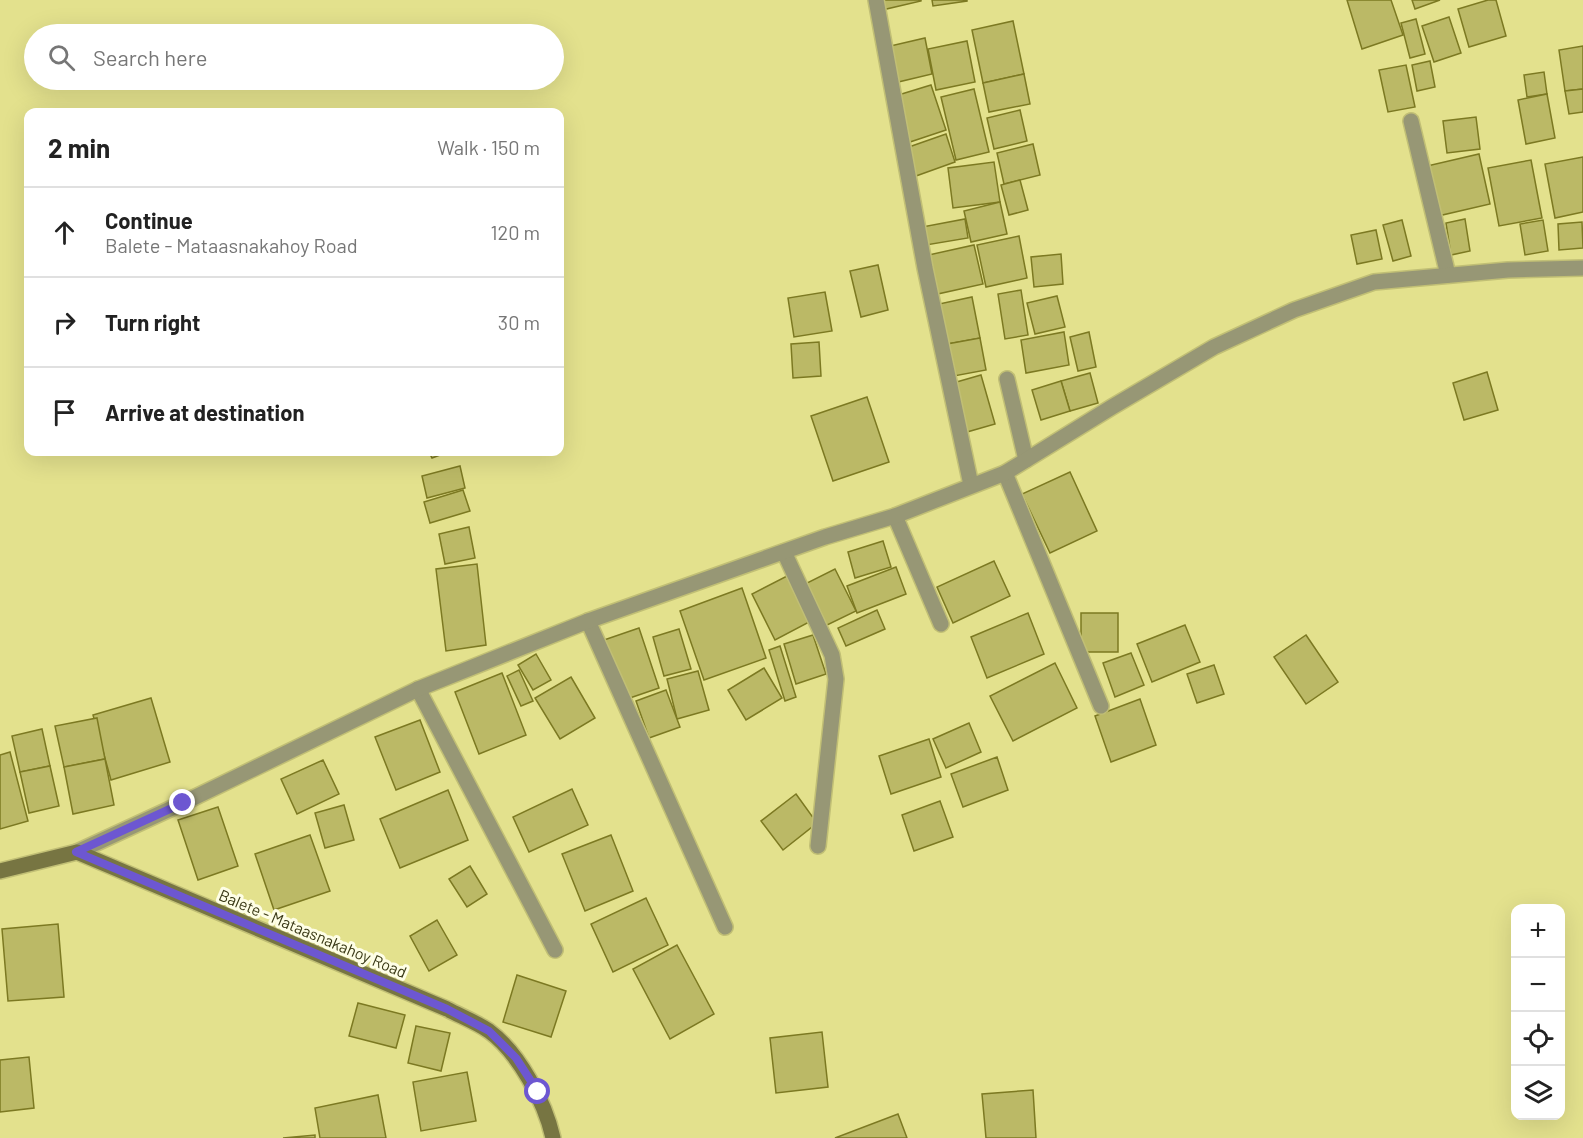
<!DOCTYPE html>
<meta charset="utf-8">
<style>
body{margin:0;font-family:Barlow,sans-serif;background:#f6f6f6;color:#222}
.controls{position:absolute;right:18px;bottom:18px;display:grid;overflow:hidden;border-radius:12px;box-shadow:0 6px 24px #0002}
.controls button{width:54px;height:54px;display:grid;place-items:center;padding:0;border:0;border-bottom:2px solid #e0e0e0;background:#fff;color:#222;font:30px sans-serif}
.stop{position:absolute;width:18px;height:18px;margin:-14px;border:4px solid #6d57d1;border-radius:50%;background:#fff}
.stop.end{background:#6d57d1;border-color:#fff;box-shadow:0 2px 6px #0008}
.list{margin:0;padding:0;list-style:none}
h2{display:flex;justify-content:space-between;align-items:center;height:78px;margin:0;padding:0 24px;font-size:26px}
h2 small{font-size:20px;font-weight:400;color:#767676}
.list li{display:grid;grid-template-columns:39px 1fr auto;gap:18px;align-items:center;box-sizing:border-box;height:90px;padding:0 24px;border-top:2px solid #e0e0e0}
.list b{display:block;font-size:22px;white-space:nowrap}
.list p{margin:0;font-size:20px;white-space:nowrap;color:#767676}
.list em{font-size:20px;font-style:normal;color:#767676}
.icon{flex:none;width:33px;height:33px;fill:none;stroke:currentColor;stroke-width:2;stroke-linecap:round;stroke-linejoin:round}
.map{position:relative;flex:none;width:1583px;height:1138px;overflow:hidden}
.search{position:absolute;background:#fff;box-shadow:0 6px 24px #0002;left:24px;top:24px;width:540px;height:66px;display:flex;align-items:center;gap:15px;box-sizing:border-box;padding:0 21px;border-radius:33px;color:#767676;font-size:22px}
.panel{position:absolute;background:#fff;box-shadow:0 6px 24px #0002;left:24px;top:108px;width:540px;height:348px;border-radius:12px}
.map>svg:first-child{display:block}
</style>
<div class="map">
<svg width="1583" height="1138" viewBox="0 0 1583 1138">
<rect width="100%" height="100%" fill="#e3e18d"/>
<g fill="#bbb966" stroke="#7c7922" stroke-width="1.5">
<polygon points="879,0 921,0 921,1 882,10"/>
<polygon points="932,0 967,0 967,1 933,6"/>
<polygon points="1347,0 1391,0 1403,35 1362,49"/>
<polygon points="1412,0 1440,0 1415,9"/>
<polygon points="1488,0 1496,0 1506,36 1469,47 1458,9"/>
<polygon points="1449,17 1461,53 1434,62 1422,26"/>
<polygon points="1416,19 1425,54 1410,58 1401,23"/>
<polygon points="1013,21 1024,74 983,83 972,30"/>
<polygon points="925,38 932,74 894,83 886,47"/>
<polygon points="967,41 975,82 936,90 928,49"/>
<polygon points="1583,46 1583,89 1565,91 1559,50"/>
<polygon points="1430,61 1435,87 1417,91 1412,65"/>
<polygon points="1406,65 1415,107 1388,112 1379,70"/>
<polygon points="1544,72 1547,94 1527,97 1524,75"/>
<polygon points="1024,74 1030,104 989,112 983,83"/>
<polygon points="931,85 946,130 910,142 895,96"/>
<polygon points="974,89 989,152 956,160 941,97"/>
<polygon points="1583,89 1583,112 1569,114 1565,91"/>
<polygon points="1547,94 1555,138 1526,144 1518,100"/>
<polygon points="1020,110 1027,141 994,149 987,118"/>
<polygon points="1476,117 1480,149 1447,153 1443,121"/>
<polygon points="946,134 955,162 916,176 906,148"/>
<polygon points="1033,144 1040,175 1004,184 997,153"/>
<polygon points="1479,154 1490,204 1438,216 1427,166"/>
<polygon points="1583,157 1583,212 1555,218 1545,164"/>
<polygon points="1531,160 1542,218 1499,226 1488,168"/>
<polygon points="994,162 1000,202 953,208 948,168"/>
<polygon points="1020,180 1028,210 1009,215 1001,185"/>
<polygon points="1000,202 1007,234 971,242 964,211"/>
<polygon points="965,219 968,238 926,245 922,227"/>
<polygon points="1465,219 1470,251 1451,255 1446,223"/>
<polygon points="1402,220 1411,256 1393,261 1383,225"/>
<polygon points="1543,220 1548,251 1525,255 1520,224"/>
<polygon points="1582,222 1583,248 1559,250 1558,224"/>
<polygon points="1376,230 1382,259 1357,264 1351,235"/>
<polygon points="1019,236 1027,278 986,287 977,245"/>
<polygon points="974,245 983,284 933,295 924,256"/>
<polygon points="1061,254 1063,284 1034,287 1031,257"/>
<polygon points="878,265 888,310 861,317 850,271"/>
<polygon points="1021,290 1028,335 1005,339 998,294"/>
<polygon points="825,292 832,331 794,337 788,298"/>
<polygon points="1057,296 1065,327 1035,334 1027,303"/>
<polygon points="972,297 980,338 947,344 939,304"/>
<polygon points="1064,332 1069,365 1026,373 1021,340"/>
<polygon points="1089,332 1096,367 1078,371 1070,337"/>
<polygon points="980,338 986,370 954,376 947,344"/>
<polygon points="819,342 821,376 793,378 791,344"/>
<polygon points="1487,372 1498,410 1464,420 1453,383"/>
<polygon points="1090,373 1098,403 1070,411 1061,381"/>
<polygon points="981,375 995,424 967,432 953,383"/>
<polygon points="1061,381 1070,411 1041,420 1032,390"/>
<polygon points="867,397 889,462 833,481 811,416"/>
<polygon points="429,452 448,452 432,458"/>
<polygon points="460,466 465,488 427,498 422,476"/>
<polygon points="1070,472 1097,531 1050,553 1022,494"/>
<polygon points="463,490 470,511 430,523 424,502"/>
<polygon points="469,527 475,558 445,564 439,534"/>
<polygon points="883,541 891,567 855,578 848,552"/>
<polygon points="994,561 1010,596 953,623 937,587"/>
<polygon points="477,564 486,645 446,651 436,569"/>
<polygon points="896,567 906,594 857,613 847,586"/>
<polygon points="835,569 856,611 823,627 803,585"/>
<polygon points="789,575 813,620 775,640 752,594"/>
<polygon points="742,588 766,658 704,680 680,611"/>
<polygon points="877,610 885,629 846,646 838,628"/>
<polygon points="1028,613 1044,654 987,678 971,637"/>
<rect x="1081" y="613" width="37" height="39"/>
<polygon points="1185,625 1200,662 1152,682 1137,644"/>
<polygon points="639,628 659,688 624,700 604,640"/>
<polygon points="679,629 691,669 664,676 653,637"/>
<polygon points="813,635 826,674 796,684 784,644"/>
<polygon points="1306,635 1338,682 1306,704 1274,657"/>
<polygon points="780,646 796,697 785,701 769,650"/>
<polygon points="1131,653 1144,685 1115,697 1103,663"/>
<polygon points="536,654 551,680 533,690 518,665"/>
<polygon points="1055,663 1077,708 1013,741 990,696"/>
<polygon points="1214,665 1224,694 1197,703 1187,674"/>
<polygon points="764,668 782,698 746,720 728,690"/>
<polygon points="519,670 533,701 521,706 507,676"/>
<polygon points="698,671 709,710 677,719 667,679"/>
<polygon points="502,673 526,735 479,754 455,692"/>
<polygon points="571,677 595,718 560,739 535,698"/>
<polygon points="666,690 680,727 649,738 636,701"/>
<polygon points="151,698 170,762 111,780 93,715"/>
<polygon points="1140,699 1156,745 1111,762 1095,716"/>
<polygon points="97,718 105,759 64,767 55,726"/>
<polygon points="420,720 440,772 396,790 375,737"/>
<polygon points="969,723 981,752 946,768 933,739"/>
<polygon points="42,729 50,766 20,772 12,736"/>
<polygon points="929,739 941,777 891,794 879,756"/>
<polygon points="10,752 28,821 0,829 0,755"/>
<polygon points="997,757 1008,790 963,807 951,774"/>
<polygon points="105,759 114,805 73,814 64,767"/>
<polygon points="323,760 339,794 297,814 281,779"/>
<polygon points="50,766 59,806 29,813 20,772"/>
<polygon points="572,789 588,825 529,852 513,817"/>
<polygon points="448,790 468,840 400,868 380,819"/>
<polygon points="796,794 817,823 783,850 761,821"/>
<polygon points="940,801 953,837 914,851 902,815"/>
<polygon points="344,805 354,840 325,848 315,813"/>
<polygon points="218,807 238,866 198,880 178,820"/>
<polygon points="310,835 330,891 274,910 255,854"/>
<polygon points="611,835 633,891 585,911 562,854"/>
<polygon points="470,866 487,894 467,907 449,879"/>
<polygon points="646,898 668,945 613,972 591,924"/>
<polygon points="437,920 457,955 429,971 410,936"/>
<polygon points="58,924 64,997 8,1001 2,929"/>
<polygon points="677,945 714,1014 670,1039 633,969"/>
<polygon points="517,975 566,991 551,1037 503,1022"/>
<polygon points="358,1003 405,1015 396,1048 349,1036"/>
<polygon points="416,1026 450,1033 441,1071 408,1063"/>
<polygon points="822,1032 828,1087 776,1093 770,1038"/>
<polygon points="29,1057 34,1108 0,1112 0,1060"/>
<polygon points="467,1072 476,1121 421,1131 413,1082"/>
<polygon points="1033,1090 1036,1138 986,1138 982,1094"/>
<polygon points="378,1095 386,1138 320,1138 315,1108"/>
<polygon points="898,1114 907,1138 835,1138"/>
<polygon points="315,1135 315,1138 283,1138"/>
</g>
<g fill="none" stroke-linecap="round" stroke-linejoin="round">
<g stroke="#c1bf75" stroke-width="18">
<polyline id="service" points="895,516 941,624"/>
</g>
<g stroke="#c1bf75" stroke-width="18">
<g id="minor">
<polyline points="876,0 925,268 971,485"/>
<polyline points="1411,121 1448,275"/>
<polyline points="1007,379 1026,460"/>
<polyline points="1005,473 1101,706"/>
<polyline points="784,552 832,655 836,679 818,846"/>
<polyline points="588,621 725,927"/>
<polyline points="418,689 555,950"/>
</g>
</g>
<g stroke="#c1bf75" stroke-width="18">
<polyline id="tertiary" points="77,852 183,803 418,689 588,621 825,537 895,516 1005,473 1112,407 1214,347 1294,310 1374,282 1508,270 1583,268"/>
</g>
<g stroke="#c1bf75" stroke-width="18">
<path id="secondary" d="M 0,871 L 77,852 L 447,1009 C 460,1016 476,1022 489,1031 C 519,1053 545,1102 553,1138"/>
</g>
<use href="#service" stroke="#979775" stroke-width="15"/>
<use href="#minor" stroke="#979775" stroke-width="15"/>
<use href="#tertiary" stroke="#979775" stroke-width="15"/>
<use href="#secondary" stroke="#777542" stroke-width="15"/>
</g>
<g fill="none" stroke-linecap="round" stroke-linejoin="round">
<polyline stroke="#6d57d1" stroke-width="8" points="183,803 76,852 447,1009 489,1031 516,1058 538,1092"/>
</g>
<g text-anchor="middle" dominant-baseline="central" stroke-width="6" stroke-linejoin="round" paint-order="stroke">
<g font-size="16" fill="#393815" stroke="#fefee6">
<text transform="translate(313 933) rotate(23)">Balete - Mataasnakahoy Road</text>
</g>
</g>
</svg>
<div class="controls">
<button>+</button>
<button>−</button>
<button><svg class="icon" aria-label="locate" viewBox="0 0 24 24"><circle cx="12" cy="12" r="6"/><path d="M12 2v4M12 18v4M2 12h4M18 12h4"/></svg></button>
<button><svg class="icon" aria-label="layers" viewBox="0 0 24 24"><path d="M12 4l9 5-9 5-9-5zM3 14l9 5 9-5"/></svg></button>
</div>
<div class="stop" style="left:538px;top:1092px"></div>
<div class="stop end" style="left:183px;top:803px"></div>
<div class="search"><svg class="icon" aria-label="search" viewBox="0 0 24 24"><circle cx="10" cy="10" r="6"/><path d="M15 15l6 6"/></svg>Search here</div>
<section class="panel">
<h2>2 min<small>Walk · 150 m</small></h2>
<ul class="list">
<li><svg class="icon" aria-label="ahead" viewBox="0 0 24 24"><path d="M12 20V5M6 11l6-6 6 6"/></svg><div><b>Continue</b><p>Balete - Mataasnakahoy Road</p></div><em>120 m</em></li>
<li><svg class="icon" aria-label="right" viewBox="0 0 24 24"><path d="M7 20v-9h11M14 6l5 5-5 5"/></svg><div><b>Turn right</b></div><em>30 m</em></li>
<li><svg class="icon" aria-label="arrive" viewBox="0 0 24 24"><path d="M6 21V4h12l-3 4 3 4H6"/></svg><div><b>Arrive at destination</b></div></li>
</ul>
</section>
</div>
